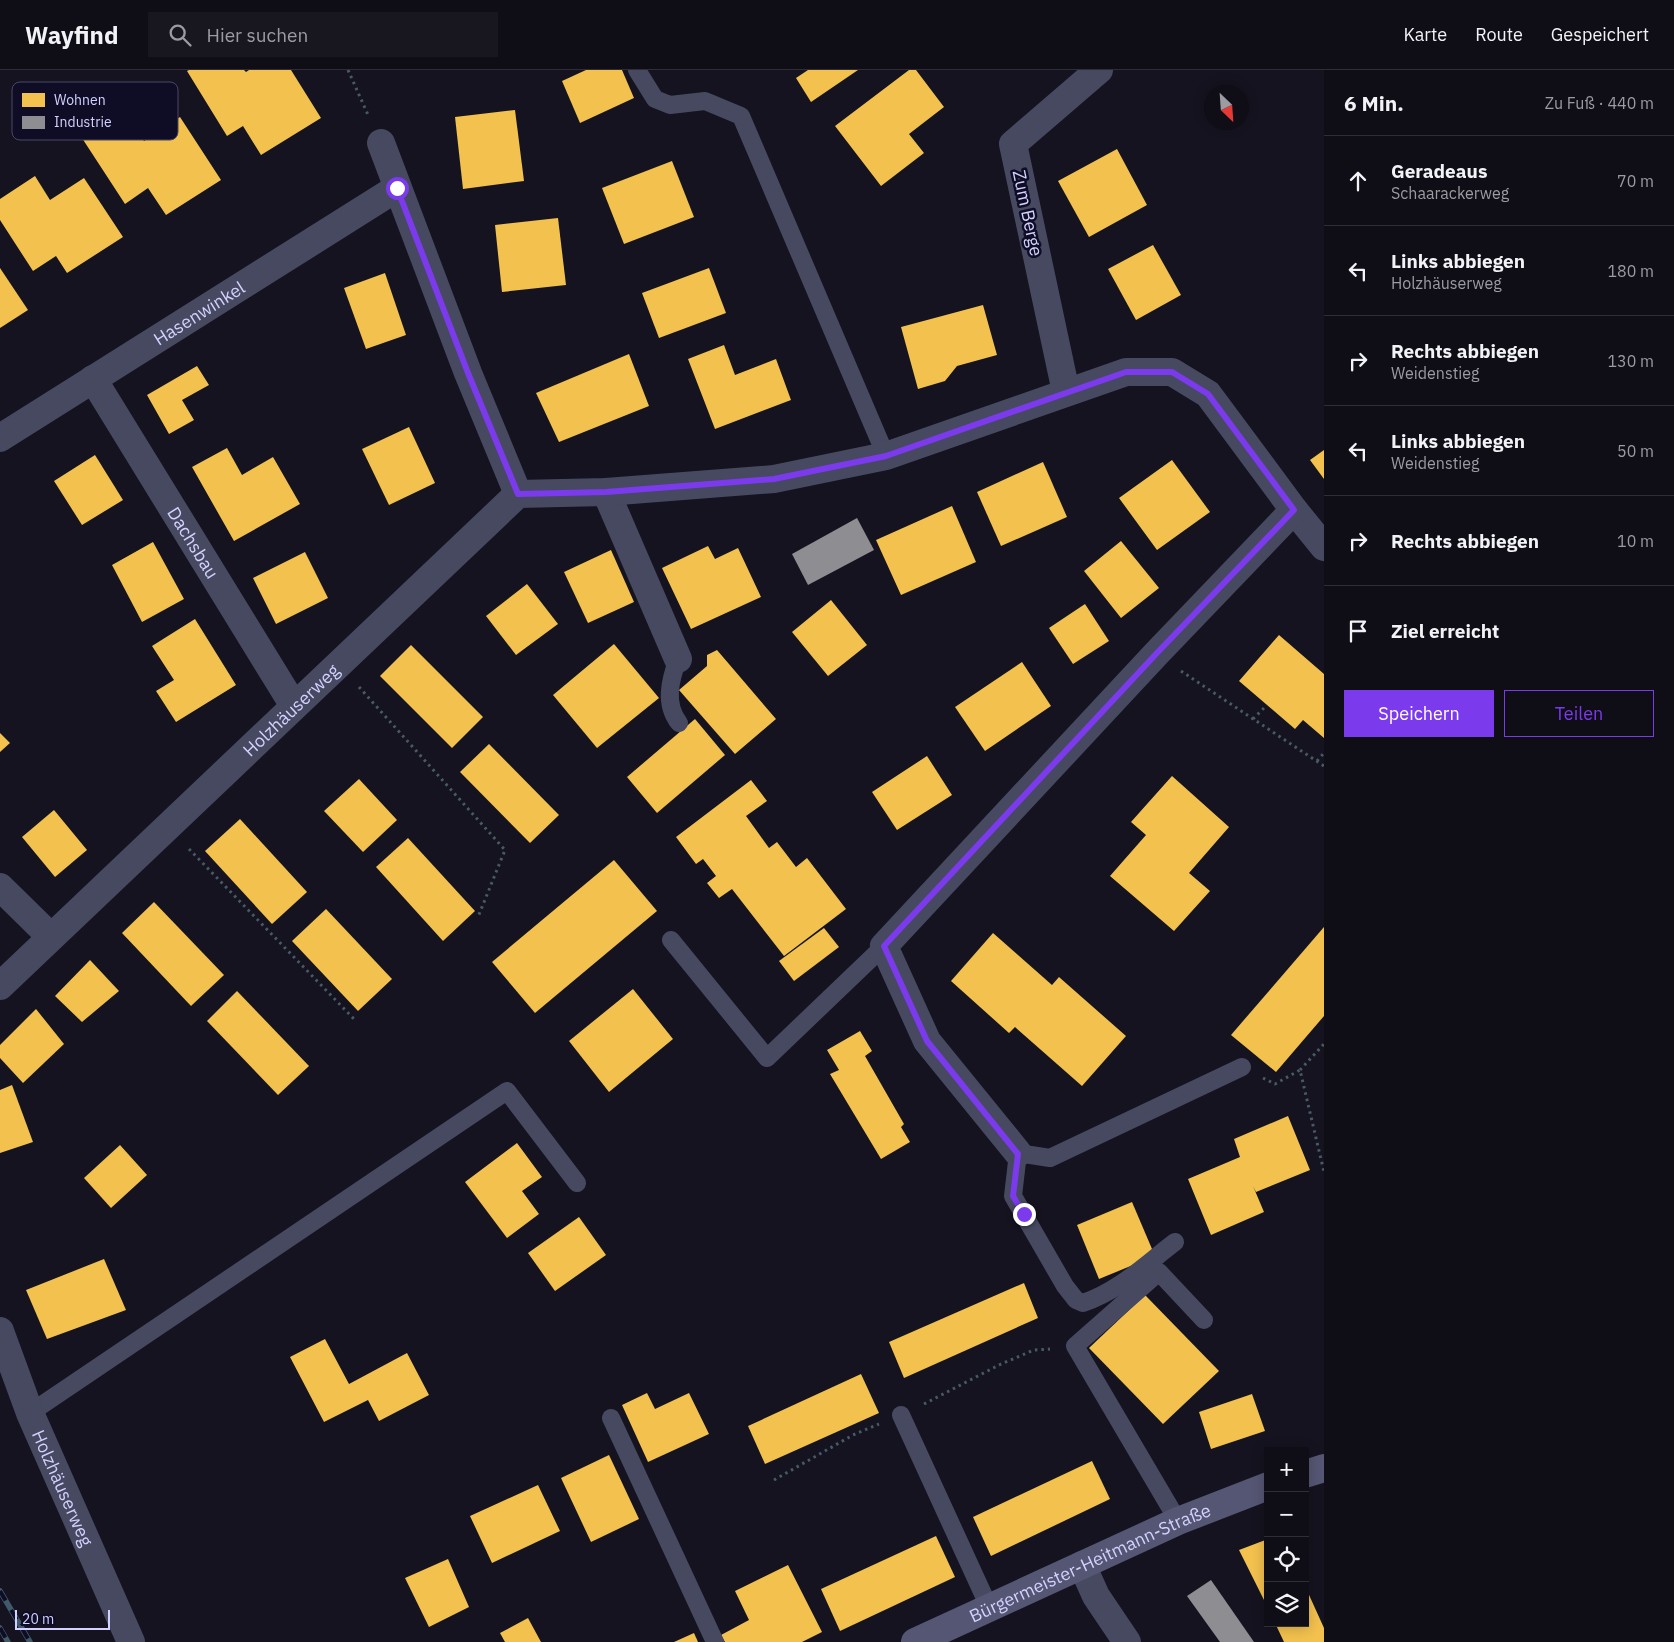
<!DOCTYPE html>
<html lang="de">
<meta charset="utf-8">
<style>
body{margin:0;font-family:"IBM Plex Sans",sans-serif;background:#181720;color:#f1f3f6}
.controls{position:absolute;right:15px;bottom:15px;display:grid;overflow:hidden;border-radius:0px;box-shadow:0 2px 12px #0003}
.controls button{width:45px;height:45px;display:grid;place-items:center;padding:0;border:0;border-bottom:1px solid #2f2e36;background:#0f0e17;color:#f1f3f6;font:25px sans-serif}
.compass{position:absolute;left:1204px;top:15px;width:45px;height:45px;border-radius:50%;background:#0f0e17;box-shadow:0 2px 12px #0003;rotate:155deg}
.scale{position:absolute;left:15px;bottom:12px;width:95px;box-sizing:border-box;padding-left:5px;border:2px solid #d2d1ff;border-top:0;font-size:14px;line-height:18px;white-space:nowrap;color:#d2d1ff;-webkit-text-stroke:4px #0f0d25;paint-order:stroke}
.stop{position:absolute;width:15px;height:15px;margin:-11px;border:4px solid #7c3aed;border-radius:50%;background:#fff}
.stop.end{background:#7c3aed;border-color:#fff;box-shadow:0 1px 5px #0008}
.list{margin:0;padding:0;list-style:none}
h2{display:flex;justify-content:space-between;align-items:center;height:65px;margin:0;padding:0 20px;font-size:21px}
h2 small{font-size:16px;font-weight:400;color:#9b9ca1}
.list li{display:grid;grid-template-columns:32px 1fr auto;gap:15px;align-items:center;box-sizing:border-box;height:90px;padding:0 20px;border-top:1px solid #2f2e36}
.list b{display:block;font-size:19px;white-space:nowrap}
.list p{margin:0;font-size:16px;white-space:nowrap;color:#9b9ca1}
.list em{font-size:16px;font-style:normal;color:#9b9ca1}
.actions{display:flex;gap:10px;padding:15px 20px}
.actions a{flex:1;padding:11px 0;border:1px solid #7c3aed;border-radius:0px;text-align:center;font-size:18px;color:#7c3aed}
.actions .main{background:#7c3aed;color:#fff}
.icon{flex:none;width:28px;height:28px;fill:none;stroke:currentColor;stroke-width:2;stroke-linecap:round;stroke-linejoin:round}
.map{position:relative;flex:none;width:1324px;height:1572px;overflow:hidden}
header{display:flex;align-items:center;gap:30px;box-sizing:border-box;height:70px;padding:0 25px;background:#0f0e17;border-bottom:1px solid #2f2e36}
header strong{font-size:24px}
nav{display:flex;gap:28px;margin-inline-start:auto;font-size:18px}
.search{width:350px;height:45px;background:#181720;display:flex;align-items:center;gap:12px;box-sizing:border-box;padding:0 18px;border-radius:0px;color:#9b9ca1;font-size:19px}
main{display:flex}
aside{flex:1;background:#0f0e17}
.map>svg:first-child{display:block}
</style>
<header>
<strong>Wayfind</strong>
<div class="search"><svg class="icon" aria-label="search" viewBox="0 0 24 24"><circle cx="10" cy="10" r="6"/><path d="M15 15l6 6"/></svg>Hier suchen</div>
<nav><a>Karte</a><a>Route</a><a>Gespeichert</a></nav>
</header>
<main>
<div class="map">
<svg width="1324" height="1572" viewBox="0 0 1324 1572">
<rect width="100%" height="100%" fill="#14131f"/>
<g fill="#f2c14e">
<polygon points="189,0 244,0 246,2 249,0 291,0 321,48 261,85 243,56 227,66 187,1"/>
<polygon points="586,0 622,0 634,28 580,53 562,11"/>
<polygon points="808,0 858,0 811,32 796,8"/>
<polygon points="909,0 916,0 944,37 909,64 924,83 881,116 835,56"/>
<polygon points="122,37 144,71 180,47 221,110 166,145 148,118 125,134 80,65"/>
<polygon points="515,40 524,111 463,119 455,47"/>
<polygon points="1117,79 1147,135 1089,167 1058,111"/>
<polygon points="672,91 694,147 624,174 602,118"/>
<polygon points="35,106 50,130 84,108 123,167 67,203 56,186 33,201 0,150 0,129"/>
<polygon points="558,148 566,215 502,222 495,155"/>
<polygon points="1153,175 1181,225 1136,250 1108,199"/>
<polygon points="0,198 28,240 0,258"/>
<polygon points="709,198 726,243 659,268 642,223"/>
<polygon points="385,203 406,265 366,279 344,218"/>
<polygon points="983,235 997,285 957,296 945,311 918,319 901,257"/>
<polygon points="724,275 735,305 776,289 791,330 715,359 688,289"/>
<polygon points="629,284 649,336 559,372 536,323"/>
<polygon points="197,296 209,315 182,330 194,350 169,364 147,325"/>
<polygon points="409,357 435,413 389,435 362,379"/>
<polygon points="227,378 242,405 273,387 300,434 234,471 192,397"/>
<polygon points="1324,380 1324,409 1310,390"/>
<polygon points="95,385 123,430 82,455 54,411"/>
<polygon points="1172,390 1210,442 1157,480 1119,428"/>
<polygon points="1043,392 1067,447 1001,476 977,422"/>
<polygon points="952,436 976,492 901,525 876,470"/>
<polygon points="1121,471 1159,518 1121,548 1084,501"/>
<polygon points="153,472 184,529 142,552 112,495"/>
<polygon points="708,476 715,489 738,478 761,527 691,559 662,498"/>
<polygon points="611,480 634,532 588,553 564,502"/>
<polygon points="305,482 328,528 276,554 253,508"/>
<polygon points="527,514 558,554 516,585 486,546"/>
<polygon points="831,530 867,575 828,606 792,562"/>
<polygon points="1085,534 1109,571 1073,594 1049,558"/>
<polygon points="195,549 236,615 176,652 156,621 174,610 152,576"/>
<polygon points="1279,565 1324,604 1324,668 1303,650 1295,659 1239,611"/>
<polygon points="614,574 659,628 597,678 553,625"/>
<polygon points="411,575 483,647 452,678 380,606"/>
<polygon points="717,580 776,649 735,684 679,620 707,596 707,585"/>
<polygon points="1022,592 1051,636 985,681 955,637"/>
<polygon points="695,649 725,685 657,743 627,707"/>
<polygon points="0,663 10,673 0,682"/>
<polygon points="489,674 559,745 530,773 460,702"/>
<polygon points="927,686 952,725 897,760 872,722"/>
<polygon points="1172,706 1229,757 1189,803 1210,821 1174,861 1110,806 1146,765 1131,752"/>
<polygon points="359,709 397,750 363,782 324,741"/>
<polygon points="751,710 767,731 746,746 769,778 777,772 796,797 807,788 846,839 784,886 732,819 719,828 707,813 716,806 703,789 696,794 676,767"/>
<polygon points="54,740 87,780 55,807 22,767"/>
<polygon points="240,749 307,822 272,854 205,781"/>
<polygon points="408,768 475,841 443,871 376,797"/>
<polygon points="614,790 657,841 535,943 492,892"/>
<polygon points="154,832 224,905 191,936 122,863"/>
<polygon points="326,839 392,909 358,941 292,871"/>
<polygon points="1324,857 1324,946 1276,1002 1231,965"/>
<polygon points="824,858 839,877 794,911 779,891"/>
<polygon points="993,863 1052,915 1059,907 1126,966 1082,1016 1015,957 1009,963 951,911"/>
<polygon points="90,890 119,921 82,952 55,926"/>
<polygon points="633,919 673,969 609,1022 569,971"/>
<polygon points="237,921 309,996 278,1025 207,951"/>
<polygon points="36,939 64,974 23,1013 0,988 0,975"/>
<polygon points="860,961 872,981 865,986 904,1054 901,1057 910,1072 881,1089 830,1004 839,1000 827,980"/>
<polygon points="12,1015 33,1072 0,1083 0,1020"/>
<polygon points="1288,1046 1310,1100 1256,1122 1253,1116 1264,1142 1211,1165 1188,1109 1240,1087 1234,1069"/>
<polygon points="517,1073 542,1107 522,1121 539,1144 507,1168 465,1112"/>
<polygon points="120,1075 147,1105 111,1138 84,1108"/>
<polygon points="1132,1132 1155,1186 1099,1209 1077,1155"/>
<polygon points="579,1147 606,1185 555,1221 528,1183"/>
<polygon points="104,1189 126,1240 47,1269 26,1220"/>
<polygon points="1024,1213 1038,1248 904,1308 889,1272"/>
<polygon points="1145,1225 1219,1301 1163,1354 1089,1278"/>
<polygon points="325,1269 349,1314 407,1283 429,1325 379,1351 368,1330 324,1352 290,1287"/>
<polygon points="861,1304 879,1343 765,1394 748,1356"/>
<polygon points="647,1323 655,1339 689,1323 709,1364 648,1392 622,1335"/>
<polygon points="1252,1324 1265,1361 1211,1379 1199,1342"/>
<polygon points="609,1385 639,1449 591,1472 561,1408"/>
<polygon points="1092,1391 1110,1429 991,1486 973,1447"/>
<polygon points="538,1415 560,1461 492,1493 470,1446"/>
<polygon points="936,1466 955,1507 840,1561 821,1519"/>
<polygon points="1268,1469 1268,1538 1239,1480"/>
<polygon points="448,1489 469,1537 429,1557 405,1508"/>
<polygon points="788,1495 822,1562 802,1572 725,1572 721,1565 749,1550 735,1521"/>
<polygon points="1305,1516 1324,1558 1324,1572 1284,1572 1275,1553 1305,1553"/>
<polygon points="528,1548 541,1572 505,1572 500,1563"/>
<polygon points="694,1563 698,1572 674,1572"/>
</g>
<g fill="#8d8d92">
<polygon points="857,448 874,480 808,515 792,484"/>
<polygon points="1211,1510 1254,1572 1220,1572 1187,1526"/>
</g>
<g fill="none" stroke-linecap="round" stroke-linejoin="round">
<g stroke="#475a66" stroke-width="3" stroke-dasharray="2.5 4" stroke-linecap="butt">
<polyline points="348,0 369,47"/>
<polyline points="1181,601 1324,696"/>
<polyline points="359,617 505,780 478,847"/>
<polyline points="1253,649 1267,635"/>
<polyline points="1317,691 1324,683"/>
<polyline points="189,779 354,949"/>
<polyline points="1300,1000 1324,974"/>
<polyline points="1263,1008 1275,1014 1300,1000 1324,1102"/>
<polyline points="924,1334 1001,1294 1034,1280 1050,1279"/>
<polyline points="774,1410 853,1365 879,1354"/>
</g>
<g stroke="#474961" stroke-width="18">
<polyline points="637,0 655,29 670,35 705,31 741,46 886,386"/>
<path d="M 678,589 C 670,610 664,634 679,653"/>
<polyline points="671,870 767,988 884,876"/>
<path d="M 1175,1172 C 1146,1194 1119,1221 1083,1233 L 1076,1230 L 1065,1216 L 1013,1126 L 1018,1083 L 1050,1088 L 1242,997"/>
<polyline points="30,1343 507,1021 577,1113"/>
<polyline points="901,1345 989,1537"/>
<polyline points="611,1348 715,1572"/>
<polyline points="1178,1451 1075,1276 1159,1202 1204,1250"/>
</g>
<g stroke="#474961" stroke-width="28">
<polyline points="381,73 468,303 518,424"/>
<path id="s1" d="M 93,309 L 294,636"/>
<polyline points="1066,322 1013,74 1099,0"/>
<path id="s2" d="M 0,368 L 397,118"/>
<polyline points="606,422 678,589"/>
<polyline points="0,817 51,867"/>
<path id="s3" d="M 0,916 L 518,424 L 606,422 L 774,409 L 886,386 L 1126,302 L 1172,302 L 1208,324 L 1294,440 L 1324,477"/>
<polyline points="1018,1083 927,971 884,876 1156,584 1294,440"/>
<path id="s4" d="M 0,1261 L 30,1343 L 131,1572"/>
<polyline points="1082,1495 1096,1526 1127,1572"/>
</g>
<g stroke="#555673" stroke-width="28">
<polyline points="1305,1404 1324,1398"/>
<path id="s5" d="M 915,1572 L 1178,1451 L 1268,1416"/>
</g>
<g stroke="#405a69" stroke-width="5.5">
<g id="rail">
<polyline points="0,1521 30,1572"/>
<polyline points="0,1558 8,1572"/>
</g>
</g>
<use href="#rail" stroke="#0f0d25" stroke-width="4" stroke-dasharray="11" stroke-linecap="butt"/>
</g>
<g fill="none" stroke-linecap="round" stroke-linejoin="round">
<polyline stroke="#7c3aed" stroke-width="6" points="397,118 468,303 518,424 606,422 774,409 886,386 1126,302 1172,302 1208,324 1294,440 1156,584 884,876 927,971 1018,1084 1013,1126 1024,1144"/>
</g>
<g text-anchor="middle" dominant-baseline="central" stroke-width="5" stroke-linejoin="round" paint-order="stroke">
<g font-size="18" fill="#d2d1ff" stroke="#0f0d25">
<text transform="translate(1028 143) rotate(78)">Zum Berge</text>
<text stroke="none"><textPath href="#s2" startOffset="235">Hasenwinkel</textPath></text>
<text stroke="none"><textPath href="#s1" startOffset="192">Dachsbau</textPath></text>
<text stroke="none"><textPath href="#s3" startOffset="401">Holzhäuserweg</textPath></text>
<text stroke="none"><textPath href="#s4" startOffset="169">Holzhäuserweg</textPath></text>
<text stroke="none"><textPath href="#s5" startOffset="192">Bürgermeister-Heitmann-Straße</textPath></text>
</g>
</g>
<rect x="12" y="12" width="166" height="58" rx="8" fill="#0f0d25" stroke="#4a4866" stroke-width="1"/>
<rect x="22" y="23" width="23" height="14" fill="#f2c14e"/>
<rect x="22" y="46" width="23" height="13" fill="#8d8d92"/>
<g font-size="14" fill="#d2d1ff">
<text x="54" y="35">Wohnen</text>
<text x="54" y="57">Industrie</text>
</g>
</svg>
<div class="controls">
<button>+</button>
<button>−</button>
<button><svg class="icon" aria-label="locate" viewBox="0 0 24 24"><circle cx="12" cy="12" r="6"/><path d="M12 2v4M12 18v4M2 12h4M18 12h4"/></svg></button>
<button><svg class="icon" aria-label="layers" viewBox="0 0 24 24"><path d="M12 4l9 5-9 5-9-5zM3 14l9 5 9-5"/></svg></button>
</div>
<svg class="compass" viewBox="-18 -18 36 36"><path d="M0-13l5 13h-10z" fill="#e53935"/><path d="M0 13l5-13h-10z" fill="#9b9ca1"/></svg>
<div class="scale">20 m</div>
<div class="stop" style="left:397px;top:118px"></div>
<div class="stop end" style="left:1024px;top:1144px"></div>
</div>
<aside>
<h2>6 Min.<small>Zu Fuß · 440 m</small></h2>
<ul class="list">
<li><svg class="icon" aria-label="ahead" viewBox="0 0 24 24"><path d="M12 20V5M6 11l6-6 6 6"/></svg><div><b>Geradeaus</b><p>Schaarackerweg</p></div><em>70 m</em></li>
<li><svg class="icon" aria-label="left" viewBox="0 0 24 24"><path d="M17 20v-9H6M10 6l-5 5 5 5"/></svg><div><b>Links abbiegen</b><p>Holzhäuserweg</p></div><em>180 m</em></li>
<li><svg class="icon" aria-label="right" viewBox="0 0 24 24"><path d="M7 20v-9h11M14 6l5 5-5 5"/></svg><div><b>Rechts abbiegen</b><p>Weidenstieg</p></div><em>130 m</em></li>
<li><svg class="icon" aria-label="left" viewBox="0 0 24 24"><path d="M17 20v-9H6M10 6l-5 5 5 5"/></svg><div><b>Links abbiegen</b><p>Weidenstieg</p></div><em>50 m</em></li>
<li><svg class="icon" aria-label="right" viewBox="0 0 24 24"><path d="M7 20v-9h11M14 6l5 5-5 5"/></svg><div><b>Rechts abbiegen</b></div><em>10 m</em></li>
<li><svg class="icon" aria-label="arrive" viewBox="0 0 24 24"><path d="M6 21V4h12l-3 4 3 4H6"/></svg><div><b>Ziel erreicht</b></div></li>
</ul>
<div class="actions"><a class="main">Speichern</a><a>Teilen</a></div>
</aside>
</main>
